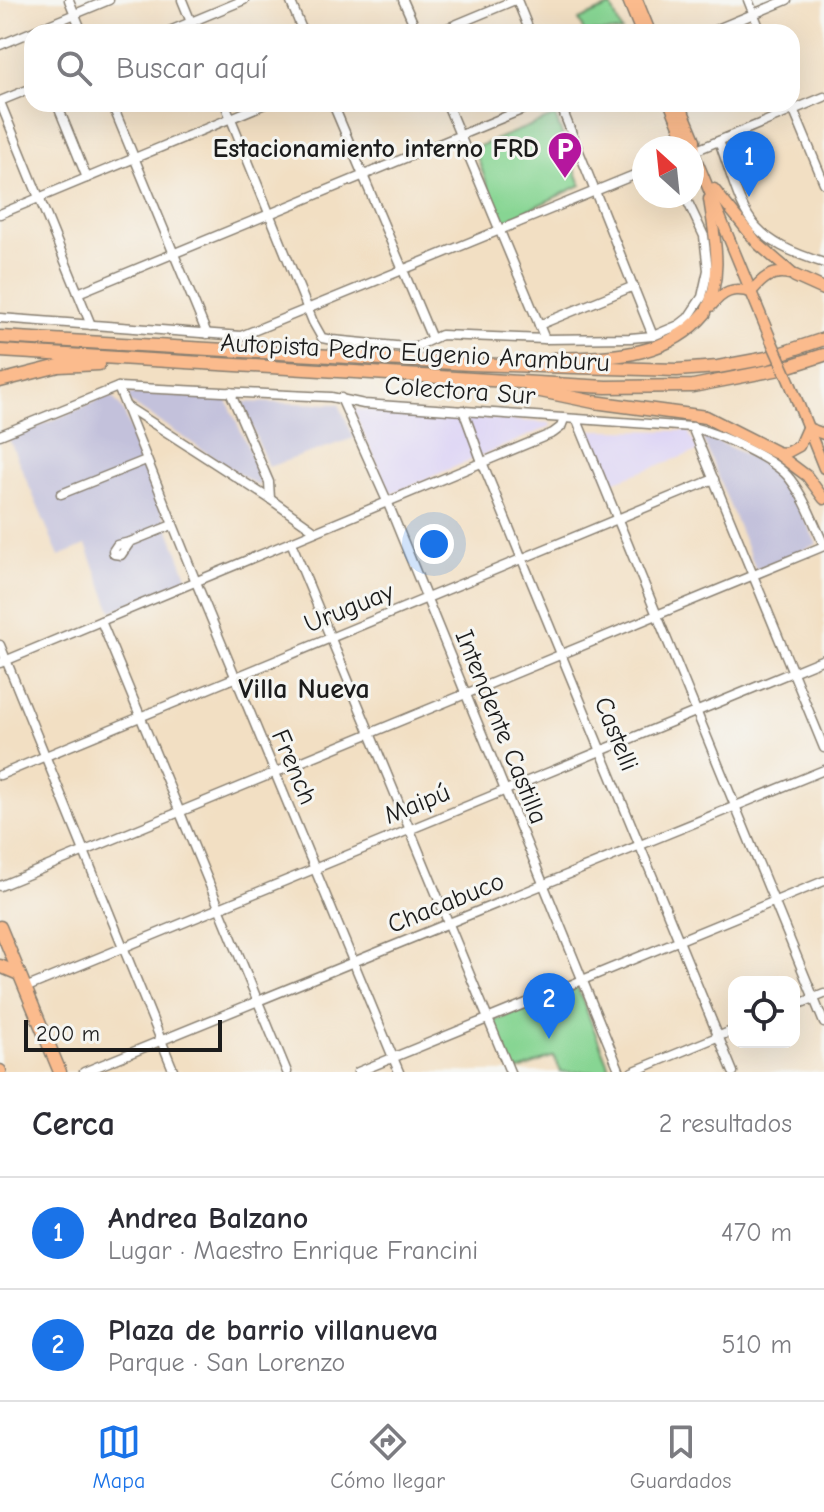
<!DOCTYPE html>
<html lang="es">
<meta charset="utf-8">
<style>
body{margin:0;font-family:"Comic Neue",sans-serif;background:#f2f2f3;color:#2b2b33}
.controls{position:absolute;right:24px;bottom:24px;display:grid;overflow:hidden;border-radius:16px;box-shadow:0 8px 32px #0002}
.controls button{width:72px;height:72px;display:grid;place-items:center;padding:0;border:0;border-bottom:2px solid #e1e1e2;background:#fff;color:#2b2b33;font:40px sans-serif}
.compass{position:absolute;left:632px;top:136px;width:72px;height:72px;border-radius:50%;background:#fff;box-shadow:0 8px 32px #0002;rotate:333deg}
.scale{position:absolute;left:24px;bottom:20px;width:198px;box-sizing:border-box;padding-left:8px;border:4px solid #1c1c1c;border-top:0;font-size:22px;line-height:28px;white-space:nowrap;color:#1c1c1c;-webkit-text-stroke:6px #f6f6f2;paint-order:stroke}
.you{position:absolute;left:434px;top:544px;width:28px;height:28px;margin:-20px;border:6px solid #fff;border-radius:50%;background:#1a73e8;box-shadow:0 0 0 12px #1a73e833}
.badge{display:grid;place-items:center;width:52px;height:52px;border-radius:50%;background:#1a73e8;color:#fff;font-size:26px;font-weight:700}
.pin{position:absolute;translate:-50% -66px;filter:drop-shadow(0 2px 4px #0008)}
.pin::after{content:'';position:absolute;top:42px;width:28px;height:24px;background:inherit;clip-path:polygon(0 0,100% 0,50% 100%)}
.list{margin:0;padding:0;list-style:none}
h2{display:flex;justify-content:space-between;align-items:center;height:104px;margin:0;padding:0 32px;font-size:34px}
h2 small{font-size:26px;font-weight:400;color:#7c7c81}
.list li{display:grid;grid-template-columns:52px 1fr auto;gap:24px;align-items:center;box-sizing:border-box;height:112px;padding:0 32px;border-top:2px solid #e1e1e2}
.list b{display:block;font-size:30px;white-space:nowrap}
.list p{margin:0;font-size:26px;white-space:nowrap;color:#7c7c81}
.list em{font-size:26px;font-style:normal;color:#7c7c81}
.icon{flex:none;width:44px;height:44px;fill:none;stroke:currentColor;stroke-width:2;stroke-linecap:round;stroke-linejoin:round}
.map{position:relative;flex:none;width:824px;height:1072px;overflow:hidden}
.search{position:absolute;background:#fff;box-shadow:0 8px 32px #0002;left:24px;right:24px;top:24px;height:88px;display:flex;align-items:center;gap:20px;box-sizing:border-box;padding:0 28px;border-radius:24px;color:#7c7c81;font-size:30px}
.sheet{height:328px;background:#fff}
nav{display:flex;justify-content:space-around;align-items:center;box-sizing:border-box;height:112px;border-top:2px solid #e1e1e2;background:#fff;font-size:22px;color:#7c7c81}
nav a{display:grid;justify-items:center;gap:4px}
nav .on{color:#1a73e8}
.map>svg:first-child{display:block}
</style>
<div class="map">
<svg width="824" height="1072" viewBox="0 0 824 1072">
<rect width="100%" height="100%" fill="#f6f6f2"/>
<filter id="ink" filterUnits="userSpaceOnUse"><feTurbulence type="fractalNoise" baseFrequency=".0125" numOctaves="2"/><feDisplacementMap in="SourceGraphic" scale="16" xChannelSelector="R" yChannelSelector="G"/><feConvolveMatrix kernelMatrix="1 2 1 2 8 2 1 2 1" color-interpolation-filters="sRGB"/></filter>
<filter id="wash" filterUnits="userSpaceOnUse"><feTurbulence type="fractalNoise" baseFrequency=".006" numOctaves="4" result="noise"/><feDisplacementMap in="SourceGraphic" scale="32" xChannelSelector="R" yChannelSelector="G"/><feGaussianBlur stdDeviation="1.8" result="paint"/><feColorMatrix in="noise" values="0 0 0 0 0 0 0 0 0 0 0 0 0 0 0 0 0 1.4 0 .05"/><feComposite in="paint" operator="in"/></filter>
<g filter="url(#wash)">
<rect width="100%" height="100%" fill="#f2dfc3"/>
<g fill="#ded5f5">
<polygon points="353,409 550,423 551,426 391,494"/>
<polygon points="585,430 688,431 698,451 607,484"/>
</g>
<g fill="#c3c1db">
<polygon points="136,393 226,398 262,479 258,486 131,403 127,395"/>
<polygon points="111,395 123,410 188,579 112,611 86,545 59,556 9,439"/>
<polygon points="242,402 339,404 354,438 268,467"/>
<polygon points="702,437 710,438 757,460 786,481 817,544 756,570"/>
</g>
<g fill="#87d593" stroke="#527858" stroke-width="2">
<polygon points="611,6 622,32 584,32 579,20"/>
<polygon points="555,116 581,185 501,223 474,148"/>
<polygon points="577,987 611,1072 561,1072 554,1056 515,1072 493,1021"/>
</g>
</g>
<g filter="url(#ink)">
<g fill="none" stroke-linecap="round" stroke-linejoin="round">
<g stroke="#877e70" stroke-width="11">
<g id="minor">
<polyline points="69,0 82,32"/>
<polyline points="182,0 195,32"/>
<polyline points="290,0 303,32"/>
<polyline points="403,0 417,32"/>
<polyline points="517,0 530,32"/>
<polyline points="748,0 761,32"/>
<polyline points="167,32 244,0"/>
<polyline points="438,32 515,0"/>
<polyline points="710,32 787,0"/>
<polyline points="0,45 109,0"/>
<polyline points="0,101 32,88"/>
<polyline points="0,102 91,325"/>
<polyline points="57,104 87,178"/>
<polyline points="112,104 207,334"/>
<polyline points="225,104 313,322 322,338 332,340 406,347 417,346 441,335 545,339 630,338 653,336 679,325 688,318 702,297 708,270 704,236 685,196"/>
<polyline points="333,104 432,339"/>
<polyline points="447,104 545,339"/>
<polyline points="560,104 653,336"/>
<polyline points="791,104 824,183"/>
<path d="M 719,141 C 746,214 741,237 824,263"/>
<polyline points="692,152 824,97"/>
<polyline points="0,214 265,104"/>
<polyline points="78,293 536,104"/>
<polyline points="0,318 241,336 644,171"/>
<polyline points="539,325 634,286"/>
<polyline points="118,387 196,582 399,1072"/>
<polyline points="230,392 269,482 270,499"/>
<polyline points="341,398 387,501 620,1072"/>
<polyline points="126,406 270,499 315,531"/>
<polyline points="463,410 482,462 733,1072"/>
<polyline points="577,420 824,1023"/>
<polyline points="692,427 824,748"/>
<path d="M 0,435 L 118,387 L 331,397 L 364,404 L 692,427 C 716,433 776,459 790,479 C 805,498 814,524 824,545"/>
<polyline points="61,494 146,460"/>
<polyline points="130,542 121,555 114,554 113,551 117,545 130,542 172,525"/>
<polyline points="291,542 510,1072"/>
<polyline points="101,621 287,1072"/>
<polyline points="0,645 174,1072"/>
<polyline points="0,663 553,433 561,427 564,419"/>
<polyline points="0,775 714,479"/>
<polyline points="0,886 824,546"/>
<polyline points="25,988 824,659"/>
<polyline points="794,1006 824,994"/>
<polyline points="84,1072 824,770"/>
<polyline points="358,1072 824,881"/>
<polyline points="632,1072 734,1030"/>
</g>
</g>
<g stroke="#877e70" stroke-width="13">
<g id="major">
<polyline points="628,0 641,32"/>
<polyline points="637,0 650,32"/>
<polyline points="670,104 686,143 691,148"/>
<polyline points="680,104 695,140 694,151"/>
<polyline points="692,149 771,340"/>
<polyline points="714,189 758,244 795,276"/>
<path d="M 751,292 C 762,279 771,270 789,274"/>
<path d="M 711,306 C 723,291 733,287 751,292"/>
<path d="M 705,313 C 724,275 715,240 709,199"/>
<polyline points="790,383 824,468"/>
<polyline points="807,428 824,434"/>
<polyline points="775,452 807,476 824,499"/>
<polyline points="775,452 786,453 799,446 807,428"/>
</g>
</g>
<g stroke="#877e70" stroke-width="15">
<g id="highway">
<polyline points="795,276 824,289"/>
<polyline points="0,337 470,364 677,370 718,367 767,358 824,339"/>
<polyline points="0,351 606,387 693,386 780,369 824,355"/>
<path d="M 553,359 C 608,357 667,359 705,313"/>
<polyline points="0,381 59,366 99,364"/>
<polyline points="531,389 594,402 706,417 775,452"/>
<polyline points="0,927 60,1072"/>
<polyline points="0,966 19,974"/>
<polyline points="0,1071 0,1072"/>
</g>
</g>
<use href="#minor" stroke="#fff" stroke-width="8"/>
<use href="#major" stroke="#fbbb8d" stroke-width="10"/>
<use href="#highway" stroke="#fbbb8d" stroke-width="12"/>
<g stroke="#877e70" stroke-width="13" stroke-linecap="butt">
<polyline id="major-bridge" points="771,340 790,383"/>
</g>
<use href="#major-bridge" stroke="#fbbb8d" stroke-width="10"/>
</g>
</g>
<defs>
<g id="parking-pin" transform="scale(1.8)"><path d="M0 17L-7.5 6A9.5 9.5 0 1 1 7.5 6Z" fill="#b5179e" stroke="#f6f6f2"/><path d="M-3.5-5.5H1a3.5 3.5 0 0 1 0 7H-1V5.5H-3.5ZM-1-3.4V-.6H.8a1.4 1.4 0 0 0 0-2.8Z" fill="#fff"/></g>
</defs>
<g fill-rule="evenodd">
<use href="#parking-pin" x="565" y="149"/>
</g>
<g text-anchor="middle" dominant-baseline="central" stroke-width="6" stroke-linejoin="round" paint-order="stroke">
<g font-size="26" font-weight="bold" fill="#1c1c1c" stroke="#f6f6f2" text-anchor="end">
<text x="539" y="149">Estacionamiento interno FRD</text>
</g>
<g font-size="26" fill="#1c1c1c" stroke="#f6f6f2">
<text transform="translate(415 353) rotate(3)">Autopista Pedro Eugenio Aramburu</text>
<text transform="translate(460 391) rotate(4)">Colectora Sur</text>
<text transform="translate(349 608) rotate(-22)">Uruguay</text>
<text transform="translate(501 727) rotate(68)">Intendente Castilla</text>
<text transform="translate(616 734) rotate(68)">Castelli</text>
<text transform="translate(294 767) rotate(67)">French</text>
<text transform="translate(417 804) rotate(-22)">Maipú</text>
<text transform="translate(446 903) rotate(-22)">Chacabuco</text>
</g>
<g font-size="28" font-weight="bold" fill="#1c1c1c" stroke="#f6f6f2">
<text x="304" y="689">Villa Nueva</text>
</g>
</g>
</svg>
<div class="controls">
<button><svg class="icon" aria-label="locate" viewBox="0 0 24 24"><circle cx="12" cy="12" r="6"/><path d="M12 2v4M12 18v4M2 12h4M18 12h4"/></svg></button>
</div>
<svg class="compass" viewBox="-18 -18 36 36"><path d="M0-13l5 13h-10z" fill="#e53935"/><path d="M0 13l5-13h-10z" fill="#7c7c81"/></svg>
<div class="scale">200 m</div>
<div class="you"></div>
<div class="pin badge" style="left:749px;top:197px">1</div>
<div class="pin badge" style="left:549px;top:1039px">2</div>
<div class="search"><svg class="icon" aria-label="search" viewBox="0 0 24 24"><circle cx="10" cy="10" r="6"/><path d="M15 15l6 6"/></svg>Buscar aquí</div>
</div>
<section class="sheet">
<h2>Cerca<small>2 resultados</small></h2>
<ul class="list">
<li><span class="badge">1</span><div><b>Andrea Balzano</b><p>Lugar · Maestro Enrique Francini</p></div><em>470 m</em></li>
<li><span class="badge">2</span><div><b>Plaza de barrio villanueva</b><p>Parque · San Lorenzo</p></div><em>510 m</em></li>
</ul>
</section>
<nav>
<a class="on"><svg class="icon" aria-label="map" viewBox="0 0 24 24"><path d="M3 6l6-2 6 2 6-2v14l-6 2-6-2-6 2zM9 4v14M15 6v14"/></svg>Mapa</a>
<a><svg class="icon" aria-label="directions" viewBox="0 0 24 24"><path d="M12 3l9 9-9 9-9-9zM9 14v-3h6M13 9l2 2-2 2"/></svg>Cómo llegar</a>
<a><svg class="icon" aria-label="saved" viewBox="0 0 24 24"><path d="M7 4h10v16l-5-4-5 4z"/></svg>Guardados</a>
</nav>
